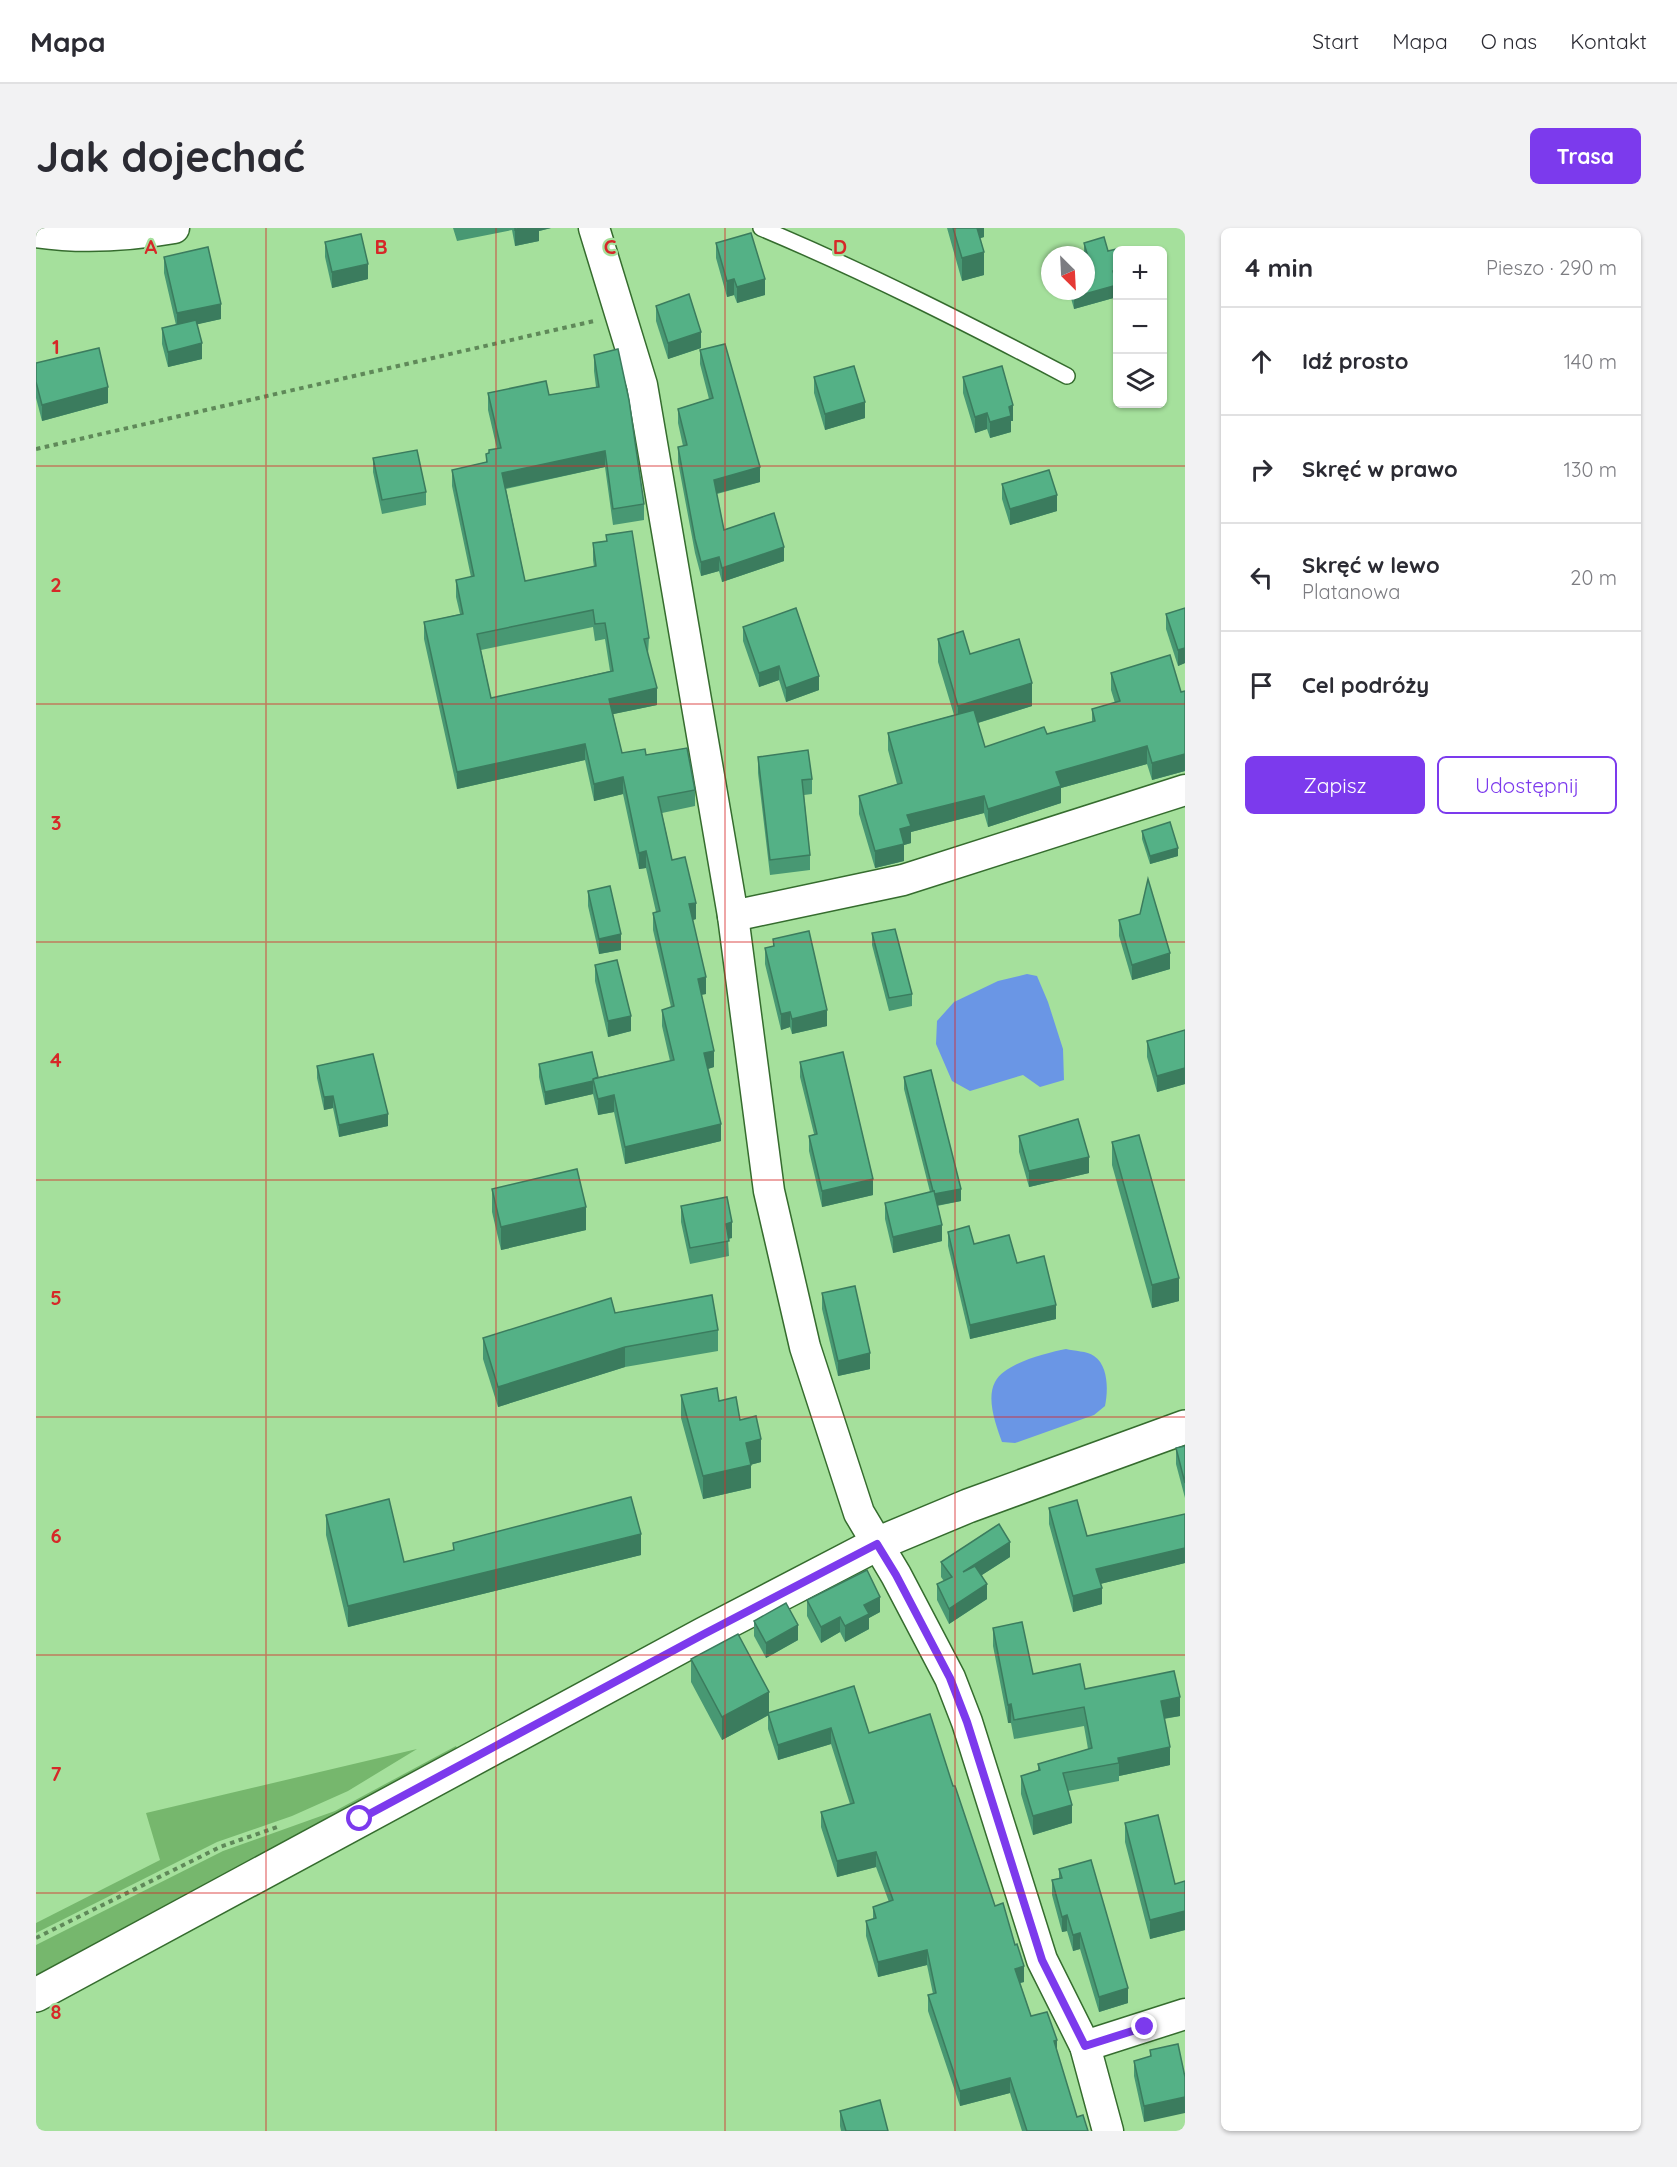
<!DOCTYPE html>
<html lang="pl">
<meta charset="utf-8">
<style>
body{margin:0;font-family:Quicksand,sans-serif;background:#f2f2f3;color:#2b2b33}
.controls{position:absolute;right:18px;top:18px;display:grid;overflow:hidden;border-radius:9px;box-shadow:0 2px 4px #0004}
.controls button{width:54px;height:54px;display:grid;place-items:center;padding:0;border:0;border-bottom:2px solid #e1e1e2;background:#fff;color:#2b2b33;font:30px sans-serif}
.compass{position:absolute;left:1005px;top:18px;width:54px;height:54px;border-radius:50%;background:#fff;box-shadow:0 2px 4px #0004;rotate:156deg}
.stop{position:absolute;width:18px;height:18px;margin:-14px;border:4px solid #7c3aed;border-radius:50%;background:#fff}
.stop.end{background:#7c3aed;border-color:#fff;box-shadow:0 2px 6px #0008}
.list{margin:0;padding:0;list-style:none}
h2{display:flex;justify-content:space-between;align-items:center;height:78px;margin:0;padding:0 24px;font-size:26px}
h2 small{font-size:20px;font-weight:400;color:#7c7c81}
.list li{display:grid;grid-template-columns:39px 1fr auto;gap:18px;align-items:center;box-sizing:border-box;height:108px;padding:0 24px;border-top:2px solid #e1e1e2}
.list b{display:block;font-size:22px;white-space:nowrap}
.list p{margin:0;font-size:20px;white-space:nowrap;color:#7c7c81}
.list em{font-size:20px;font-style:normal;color:#7c7c81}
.actions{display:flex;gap:12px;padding:18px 24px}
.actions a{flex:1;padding:14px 0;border:2px solid #7c3aed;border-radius:9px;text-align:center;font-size:21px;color:#7c3aed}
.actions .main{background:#7c3aed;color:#fff}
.icon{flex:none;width:33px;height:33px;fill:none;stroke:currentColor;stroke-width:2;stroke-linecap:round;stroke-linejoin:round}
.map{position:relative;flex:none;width:1149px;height:1903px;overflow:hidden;border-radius:9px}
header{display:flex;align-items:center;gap:36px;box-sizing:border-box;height:84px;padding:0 30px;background:#fff;border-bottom:2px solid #e1e1e2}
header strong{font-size:28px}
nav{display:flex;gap:33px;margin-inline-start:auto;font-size:21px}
.intro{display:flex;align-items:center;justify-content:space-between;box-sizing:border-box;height:144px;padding:0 36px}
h1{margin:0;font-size:42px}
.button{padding:15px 27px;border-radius:9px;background:#7c3aed;color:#fff;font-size:21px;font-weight:700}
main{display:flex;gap:36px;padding:0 36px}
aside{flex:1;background:#fff;border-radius:9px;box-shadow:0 2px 4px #0004}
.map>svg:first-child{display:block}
</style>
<header>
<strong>Mapa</strong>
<nav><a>Start</a><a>Mapa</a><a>O nas</a><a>Kontakt</a></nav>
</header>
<div class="intro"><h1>Jak dojechać</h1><a class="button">Trasa</a></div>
<main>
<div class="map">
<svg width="1149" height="1903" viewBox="0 0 1149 1903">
<rect width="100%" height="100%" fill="#a5e09c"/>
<g fill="#76b76d">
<polygon points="420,1518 422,1523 0,1752 0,1717 187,1623 299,1583"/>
<polygon points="381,1521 312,1563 256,1588 181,1614 0,1705 0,1695 124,1632 110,1585"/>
</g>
<g fill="#6a96e5">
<polygon points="991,746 1001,748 1012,774 1027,821 1028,852 1004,859 987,847 934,863 916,853 900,816 901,793 918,774 962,753"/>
<path d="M 1030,1121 C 1038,1123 1051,1123 1058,1128 C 1073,1138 1072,1164 1069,1178 L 1058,1187 L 979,1215 L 966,1214 C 960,1197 950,1171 959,1154 C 969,1135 1010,1125 1030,1121 Z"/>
</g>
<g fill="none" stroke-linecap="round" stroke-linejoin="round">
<g stroke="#356c2e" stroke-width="18">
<path id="lane" d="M 725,0 C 830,44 930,95 1031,148"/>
</g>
<g stroke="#356c2e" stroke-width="33">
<g id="street">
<polyline points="558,0 606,157 697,688 733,963 769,1119 823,1285 860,1347 914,1450 931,1494 1006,1732 1049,1818 1072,1903"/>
<path d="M 0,4 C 46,11 92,8 138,0"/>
<polyline points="697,688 867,652 1149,562"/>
<polyline points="1049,1818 1149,1786"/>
</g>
</g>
<g stroke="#356c2e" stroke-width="36">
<polyline id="secondary" points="0,1767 668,1406 841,1316 932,1278 1149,1199"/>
</g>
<g stroke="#5f8959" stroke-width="4" stroke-dasharray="4.5 4.5" stroke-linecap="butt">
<polyline points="0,221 558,93"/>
<polyline points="0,1710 184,1619 244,1598"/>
</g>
<use href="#lane" stroke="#fff" stroke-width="15"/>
<use href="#street" stroke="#fff" stroke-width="30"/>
<use href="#secondary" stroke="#fff" stroke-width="33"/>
</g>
<g fill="#489873" fill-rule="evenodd">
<polygon points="417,0 515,0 503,3 503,13 479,18 476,2 421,13"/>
<polygon points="911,0 948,0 948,9 944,10 948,47 926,53"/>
<polygon points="289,14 332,51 296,60 289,29"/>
<polygon points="680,15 729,67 701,75 698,67 691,69 680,30"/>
<polygon points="1048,15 1081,55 1081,69 1038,81 1033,63 1050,63 1050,27 1048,27"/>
<polygon points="128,29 185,91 161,96 166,131 132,139 126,116 126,100 140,97 128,45"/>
<polygon points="620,78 665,120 632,131 620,93"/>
<polygon points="664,122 724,254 681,266 688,302 748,333 686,354 683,343 665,348 659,325 642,234 642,219 647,218 642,195 642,181 673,171 664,136"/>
<path d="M 558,127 L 608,276 L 608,292 L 577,297 L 569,239 L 470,261 L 489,353 L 558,339 L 557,332 L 557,315 L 570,313 L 570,307 L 613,410 L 612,426 L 621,477 L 577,486 L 586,525 L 610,527 L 659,562 L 659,578 L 626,585 L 636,632 L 660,691 L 657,692 L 670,766 L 665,767 L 678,839 L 672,841 L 685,913 L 589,936 L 578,884 L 562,887 L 557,866 L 509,877 L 503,849 L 503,836 L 562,849 L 634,833 L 626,798 L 626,782 L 635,779 L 617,702 L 617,685 L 620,684 L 610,640 L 603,641 L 587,566 L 558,573 L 549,532 L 421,561 L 388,411 L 388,394 L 424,386 L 420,369 L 420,352 L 435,349 L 416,258 L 416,242 L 450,234 L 450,226 L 453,225 L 453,222 L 461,221 L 452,182 L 452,165 L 513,167 L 560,159 L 558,143 ZM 557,399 L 559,413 L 569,411 L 574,443 L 455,470 L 445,422 Z"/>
<polygon points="0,135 72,175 6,193 0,170"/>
<polygon points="778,149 829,190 789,202 778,165"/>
<polygon points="927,149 977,193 975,193 975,204 954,210 951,201 939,205 927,165"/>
<polygon points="337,230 390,264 390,277 346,286 337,244"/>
<polygon points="966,256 1021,283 974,297 966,271"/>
<polygon points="1149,380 1149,435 1142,438 1130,401 1130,386"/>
<polygon points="707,399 783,462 750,474 743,452 723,459 707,413"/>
<polygon points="902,411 934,426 996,478 942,495 949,519 1011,506 1056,494 1056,481 1079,475 1075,462 1075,445 1145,464 1149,463 1149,543 1116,552 1111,536 1025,560 1025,575 952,599 948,585 875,604 875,615 868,617 868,633 839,640 823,586 823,568 861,556 852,522 852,505 918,487 902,434"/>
<polygon points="722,529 776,551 776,566 768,567 774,627 774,642 734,647 722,545"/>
<polygon points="1106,603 1142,628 1114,636 1106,611"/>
<polygon points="552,663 585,722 563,726 552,678"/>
<polygon points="1083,692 1134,741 1096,752 1083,708"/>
<polygon points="836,705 876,766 876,778 853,783 836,717"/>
<polygon points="737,711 791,798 756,806 754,799 745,802 729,736 729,720 737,718"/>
<polygon points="559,737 595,803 572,809 559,753"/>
<polygon points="1149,802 1149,856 1121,864 1111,829 1111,813"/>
<polygon points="764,834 837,967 786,979 773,923 773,908 778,906 764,849"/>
<polygon points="281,838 352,898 303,909 297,880 288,882 281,850"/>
<polygon points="868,849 925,973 901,978 906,1013 857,1025 849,991 849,975 894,964 868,861"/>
<polygon points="983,908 1053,945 993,959 983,924"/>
<polygon points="1076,914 1143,1073 1116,1080 1076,937"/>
<polygon points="456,961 550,1002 465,1022 456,984"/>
<polygon points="645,978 696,1010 692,1011 693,1028 654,1036 645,994"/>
<polygon points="912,1004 938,1016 1020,1091 934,1111 912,1018"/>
<polygon points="786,1065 834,1141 802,1148 786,1081"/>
<polygon points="579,1085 682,1102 682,1123 589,1139 462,1179 447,1131 447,1110"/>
<polygon points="645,1167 683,1173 704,1192 725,1234 714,1237 715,1260 667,1271 645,1190"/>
<polygon points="1149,1218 1149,1270 1140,1236 1140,1220"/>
<polygon points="1013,1280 1051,1308 1149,1286 1149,1335 1064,1356 1066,1376 1037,1384 1013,1296"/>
<polygon points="290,1287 368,1334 417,1322 417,1315 605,1327 312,1399 290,1307"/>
<polygon points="974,1329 946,1347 951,1371 913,1396 901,1372 901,1356 908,1353 905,1349 905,1334"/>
<polygon points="771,1372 844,1384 833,1390 833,1401 809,1414 804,1404 785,1415 771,1388"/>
<polygon points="718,1393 762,1412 730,1430 718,1408"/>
<polygon points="957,1400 997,1446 1144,1488 1128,1491 1134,1537 1083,1548 1083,1553 1032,1563 1036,1595 997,1607 985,1566 985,1548 1002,1543 1002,1536 1052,1521 1048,1498 978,1511 975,1495 972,1495 957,1418"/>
<polygon points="655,1431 733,1485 833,1505 917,1558 959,1678 988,1754 984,1755 995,1788 1021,1824 1041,1889 1052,1903 986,1903 974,1865 924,1878 892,1783 892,1767 897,1766 891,1737 842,1749 830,1708 830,1693 837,1691 837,1679 853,1674 840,1639 801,1649 785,1599 785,1584 814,1576 795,1516 742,1532 732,1501 732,1487 686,1512 655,1454"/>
<polygon points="1089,1595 1139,1656 1149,1653 1149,1702 1114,1711 1089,1614"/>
<polygon points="1023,1641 1092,1775 1063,1784 1044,1721 1037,1723 1031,1703 1026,1704 1016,1667 1016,1652 1023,1650"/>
<polygon points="1142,1816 1108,1894 1098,1848 1098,1833 1114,1829 1114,1822"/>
<polygon points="804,1883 852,1903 805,1903 804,1898"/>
</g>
<g fill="#3b7c5e">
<polygon points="490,0 515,0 503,3 503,13 479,18 479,2"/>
<polygon points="938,0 948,0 948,9 938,12"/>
<polygon points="948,24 948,47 926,53 926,30"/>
<polygon points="332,36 332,51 296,60 296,44"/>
<polygon points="1082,42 1082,54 1077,55 1077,43"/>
<polygon points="698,51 698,67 691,69 691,53"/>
<polygon points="729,51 729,67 701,75 701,59"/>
<polygon points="1081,57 1081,69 1038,81 1038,69"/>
<polygon points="185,76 185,91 141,101 141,85"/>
<polygon points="665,104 665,120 632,131 632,115"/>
<polygon points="166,115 166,131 132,139 132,124"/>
<polygon points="72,159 72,175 6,193 6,177"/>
<polygon points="829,174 829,190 789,202 789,186"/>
<polygon points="977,177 977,193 975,193 975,204 954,210 954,194 973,179"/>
<polygon points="951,185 951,201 939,205 939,189"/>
<polygon points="569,223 569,239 466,261 466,245"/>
<polygon points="724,239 724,254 678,266 678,252"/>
<polygon points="1021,267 1021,283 974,297 974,281"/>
<polygon points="748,319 748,333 686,354 686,340"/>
<polygon points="683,329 683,343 665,348 665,334"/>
<polygon points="1149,420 1149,435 1142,438 1142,422"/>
<polygon points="743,438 743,452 723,459 723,445"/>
<polygon points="783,448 783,462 750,474 750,460"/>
<polygon points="996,455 996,478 922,501 922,478"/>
<polygon points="621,460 621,477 573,487 573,471"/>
<polygon points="549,516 549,532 421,561 421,544"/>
<polygon points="1111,518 1111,536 1025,560 1025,575 952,599 952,581 1020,544"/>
<polygon points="1149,526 1149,543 1116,552 1116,535"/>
<polygon points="587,549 587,566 558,573 558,556"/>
<polygon points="948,568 948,585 875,604 875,615 868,617 868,633 839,640 839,623 864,601 871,587"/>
<polygon points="1142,620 1142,628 1114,636 1114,628"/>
<polygon points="610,623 610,640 603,641 603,625"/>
<polygon points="660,675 660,691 653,693 653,676"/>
<polygon points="585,706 585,722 563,726 563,711"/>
<polygon points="1134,725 1134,741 1096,752 1096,737"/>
<polygon points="670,749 670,766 662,767 662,751"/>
<polygon points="791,782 791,798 756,806 756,791"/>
<polygon points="754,784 754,799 745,802 745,786"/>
<polygon points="595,788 595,803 572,809 572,793"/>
<polygon points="678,823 678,839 668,842 668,825"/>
<polygon points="1149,840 1149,856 1121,864 1121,848"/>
<polygon points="557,853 557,866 509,877 509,864"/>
<polygon points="578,867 578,884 562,887 562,871"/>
<polygon points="297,868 297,880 288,882 288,869"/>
<polygon points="352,886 352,898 303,909 303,897"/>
<polygon points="685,896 685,913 589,936 589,919"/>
<polygon points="1053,929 1053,945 993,959 993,943"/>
<polygon points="837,951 837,967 786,979 786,963"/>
<polygon points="925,961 925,973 898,978 898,966"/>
<polygon points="550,979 550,1002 465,1022 465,999"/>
<polygon points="696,994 696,1010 690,1011 690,996"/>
<polygon points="906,997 906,1013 857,1025 857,1009"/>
<polygon points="1143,1050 1143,1073 1116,1080 1116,1057"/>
<polygon points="1020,1077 1020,1091 934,1111 934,1097"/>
<polygon points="589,1119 589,1139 462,1179 462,1159"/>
<polygon points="834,1125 834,1141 802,1148 802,1133"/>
<polygon points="725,1211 725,1234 710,1238 710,1215"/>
<polygon points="715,1237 715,1260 667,1271 667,1248"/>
<polygon points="605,1306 605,1327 312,1399 312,1378"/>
<polygon points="974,1314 974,1329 927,1359 927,1344"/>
<polygon points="1149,1320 1149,1335 1060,1357 1060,1341"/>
<polygon points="951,1356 951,1371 913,1396 913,1381"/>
<polygon points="1066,1360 1066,1376 1037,1384 1037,1368"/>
<polygon points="844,1369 844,1384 833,1390 833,1401 809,1414 809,1398 828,1377"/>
<polygon points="804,1389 804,1404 785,1415 785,1399"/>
<polygon points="762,1397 762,1412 730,1430 730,1415"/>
<polygon points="733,1464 733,1487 686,1512 686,1489"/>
<polygon points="1144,1469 1144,1488 1125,1491 1125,1473"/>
<polygon points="975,1476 975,1495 972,1495 972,1477"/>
<polygon points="795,1500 795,1516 742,1532 742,1517"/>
<polygon points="1134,1519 1134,1537 1083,1548 1083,1535 1082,1530"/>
<polygon points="1036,1577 1036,1595 997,1607 997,1588"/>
<polygon points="840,1624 840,1639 801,1649 801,1633"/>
<polygon points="1149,1683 1149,1702 1114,1711 1114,1692"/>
<polygon points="1031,1687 1031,1703 1026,1704 1026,1689"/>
<polygon points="1044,1705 1044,1721 1037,1723 1037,1707"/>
<polygon points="891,1722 891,1737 842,1749 842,1734"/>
<polygon points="988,1738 988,1754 979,1756 979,1741"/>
<polygon points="1092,1760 1092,1775 1063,1784 1063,1769"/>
<polygon points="1021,1812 1021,1828 1018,1813"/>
<polygon points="974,1850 974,1865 924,1878 924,1863"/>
<polygon points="1149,1869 1149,1885 1108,1894 1108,1878"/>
</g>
<g fill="#54b186" stroke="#3b7c5e" stroke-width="1.5" fill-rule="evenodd">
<polygon points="479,0 490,0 479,2"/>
<polygon points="917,0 941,0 948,24 926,30"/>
<polygon points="715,5 729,51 701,59 698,51 691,53 680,15"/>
<polygon points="325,6 332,36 296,44 289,14"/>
<polygon points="1068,9 1072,23 1080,21 1082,25 1082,42 1077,43 1081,57 1038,69 1037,63 1050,63 1050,29 1052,29 1048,15"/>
<polygon points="172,19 185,76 141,85 128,29"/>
<polygon points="653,66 665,104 632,115 620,78"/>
<polygon points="160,92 166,115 132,124 126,100"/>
<polygon points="689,116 724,239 678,252 688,302 738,285 748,319 686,340 683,329 665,334 659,311 642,219 651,217 642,181 677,170 664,122"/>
<polygon points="63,120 72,159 6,177 0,154 0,135"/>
<path d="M 582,121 L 593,172 L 608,276 L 577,281 L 569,223 L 466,245 L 489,353 L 560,338 L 557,315 L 571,313 L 570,307 L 596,303 L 613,410 L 608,411 L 621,460 L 573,471 L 586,525 L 609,521 L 610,527 L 651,520 L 659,562 L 622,569 L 636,632 L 649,629 L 660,675 L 653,676 L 670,749 L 662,751 L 678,823 L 668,825 L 685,896 L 589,919 L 578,867 L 562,871 L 557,851 L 638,832 L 626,782 L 638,778 L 617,685 L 624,683 L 610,623 L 603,625 L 587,549 L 558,556 L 549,516 L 421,544 L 388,394 L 427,386 L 420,352 L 438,348 L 416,242 L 451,234 L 450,226 L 453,225 L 453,222 L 465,220 L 452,165 L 510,153 L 513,167 L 563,159 L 558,127 ZM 557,382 L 559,396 L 569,395 L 577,443 L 455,470 L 441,406 Z"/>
<polygon points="818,138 829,174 789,186 778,149"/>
<polygon points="966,138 977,177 973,179 975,188 954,194 951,185 939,189 927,149"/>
<polygon points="381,222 390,264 346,272 337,230"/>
<polygon points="1013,242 1021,267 974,281 966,256"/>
<polygon points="760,380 783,448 750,460 743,438 723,445 707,399"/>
<polygon points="1149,380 1149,420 1142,422 1130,386"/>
<polygon points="927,403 934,426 983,411 996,455 922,478 902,411"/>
<polygon points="1134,427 1145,464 1149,463 1149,526 1116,535 1111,518 1020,544 1025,558 952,581 948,568 871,587 875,598 864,601 868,616 839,623 823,568 866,555 852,505 938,482 949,519 1008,499 1011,506 1059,493 1056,481 1084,473 1075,445"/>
<polygon points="772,522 776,551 766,552 774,627 734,632 722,529"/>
<polygon points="1134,594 1142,620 1114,628 1106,603"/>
<polygon points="1112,651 1134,725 1096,737 1083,692 1104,686"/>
<polygon points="574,658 585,706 563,711 552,663"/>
<polygon points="859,701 876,766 853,770 836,705"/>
<polygon points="773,703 791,782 756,791 754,784 745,786 729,720 738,718 737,711"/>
<polygon points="581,732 595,788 572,793 559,737"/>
<polygon points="1149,802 1149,840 1121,848 1111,813"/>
<polygon points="556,824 562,849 557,851 557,853 509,864 503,836"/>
<polygon points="807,824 837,951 786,963 773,908 781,906 764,834"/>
<polygon points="337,826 352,886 303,897 297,868 288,869 281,838"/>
<polygon points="895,842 925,961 898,966 898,963 897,963 868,849"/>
<polygon points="1042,891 1053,929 993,943 983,908"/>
<polygon points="1103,907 1143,1050 1116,1057 1076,914"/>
<polygon points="541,941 550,979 465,999 456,961"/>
<polygon points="898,963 906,997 857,1009 849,975"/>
<polygon points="691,969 696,994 690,996 693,1013 654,1020 645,978"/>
<polygon points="933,998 938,1016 973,1007 981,1035 1008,1028 1020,1077 934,1097 912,1004"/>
<polygon points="819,1058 834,1125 802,1133 786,1065"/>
<polygon points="676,1067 682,1102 589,1119 462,1159 447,1110 575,1070 579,1085"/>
<polygon points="681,1160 683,1173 700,1169 704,1192 720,1188 725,1211 710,1215 715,1237 667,1248 645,1167"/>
<polygon points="1149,1218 1149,1255 1140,1220"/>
<polygon points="595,1269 605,1306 312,1378 290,1287 353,1271 368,1334 418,1322 417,1315"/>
<polygon points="1041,1272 1051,1308 1149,1286 1149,1320 1060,1341 1066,1360 1037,1368 1013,1280"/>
<polygon points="963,1296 974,1314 927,1344 939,1338 951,1356 913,1381 901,1356 916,1349 905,1334"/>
<polygon points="831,1342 844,1369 828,1377 833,1386 809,1398 804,1389 785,1399 771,1372"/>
<polygon points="750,1375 762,1397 730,1415 718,1393"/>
<polygon points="986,1394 997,1446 1044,1436 1049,1461 1138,1443 1144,1469 1125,1473 1134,1519 1082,1530 1083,1535 1027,1545 1036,1577 997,1588 985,1548 1004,1542 1002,1536 1056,1520 1048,1479 978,1492 975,1476 972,1477 957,1400"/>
<polygon points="702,1406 733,1464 686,1489 655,1431"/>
<polygon points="818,1458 833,1505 894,1486 917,1558 919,1558 959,1678 967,1675 979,1717 981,1716 988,1738 979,1741 995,1788 1011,1784 1021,1812 1018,1813 1041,1889 1047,1887 1052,1903 991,1903 974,1850 924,1863 892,1767 900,1765 891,1722 842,1734 830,1693 840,1690 837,1679 857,1672 840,1624 801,1633 785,1584 818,1575 795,1500 742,1517 732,1485"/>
<polygon points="1122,1587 1139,1656 1149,1653 1149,1683 1114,1692 1089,1595"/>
<polygon points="1055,1632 1092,1760 1063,1769 1044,1705 1037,1707 1031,1687 1026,1689 1016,1652 1026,1650 1023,1641"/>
<polygon points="1142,1816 1149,1849 1149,1869 1108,1878 1098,1833 1115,1828 1114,1822"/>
<polygon points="844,1872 852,1903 810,1903 804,1883"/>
</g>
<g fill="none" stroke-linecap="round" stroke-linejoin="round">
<polyline stroke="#7c3aed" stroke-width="8" points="324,1591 668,1406 841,1316 860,1347 914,1450 931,1494 1006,1732 1049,1818 1109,1799"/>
</g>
<path fill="none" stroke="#d62828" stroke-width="1.5" stroke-opacity="0.55" d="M 230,0 L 230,1903M 460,0 L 460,1903M 689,0 L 689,1903M 919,0 L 919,1903M 0,238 L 1149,238M 0,476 L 1149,476M 0,714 L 1149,714M 0,952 L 1149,952M 0,1189 L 1149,1189M 0,1427 L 1149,1427M 0,1665 L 1149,1665"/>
<g font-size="20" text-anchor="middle" font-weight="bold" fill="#d62828" stroke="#a5e09c" stroke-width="4.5" stroke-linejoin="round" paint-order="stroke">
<text x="115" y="26">A</text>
<text x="345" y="26">B</text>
<text x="574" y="26">C</text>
<text x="804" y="26">D</text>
<text x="20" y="126">1</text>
<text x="20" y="364">2</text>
<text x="20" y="602">3</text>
<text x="20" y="839">4</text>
<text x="20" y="1077">5</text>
<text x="20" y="1315">6</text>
<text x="20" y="1553">7</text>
<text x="20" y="1791">8</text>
</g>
</svg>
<div class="controls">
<button>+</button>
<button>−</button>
<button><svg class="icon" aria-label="layers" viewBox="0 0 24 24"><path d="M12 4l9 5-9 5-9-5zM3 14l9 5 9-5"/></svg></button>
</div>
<svg class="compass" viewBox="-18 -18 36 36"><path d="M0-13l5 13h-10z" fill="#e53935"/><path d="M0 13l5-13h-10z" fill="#7c7c81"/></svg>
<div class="stop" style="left:324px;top:1591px"></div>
<div class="stop end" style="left:1109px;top:1799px"></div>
</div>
<aside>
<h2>4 min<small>Pieszo · 290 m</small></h2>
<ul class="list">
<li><svg class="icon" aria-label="ahead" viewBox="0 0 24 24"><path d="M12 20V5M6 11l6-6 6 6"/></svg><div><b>Idź prosto</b></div><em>140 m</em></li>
<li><svg class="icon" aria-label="right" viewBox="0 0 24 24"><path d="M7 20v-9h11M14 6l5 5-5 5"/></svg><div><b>Skręć w prawo</b></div><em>130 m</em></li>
<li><svg class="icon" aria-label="left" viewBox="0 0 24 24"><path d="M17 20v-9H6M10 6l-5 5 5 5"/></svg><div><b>Skręć w lewo</b><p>Platanowa</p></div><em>20 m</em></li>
<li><svg class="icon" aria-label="arrive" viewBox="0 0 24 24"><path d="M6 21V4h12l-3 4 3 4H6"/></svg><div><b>Cel podróży</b></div></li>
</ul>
<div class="actions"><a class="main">Zapisz</a><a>Udostępnij</a></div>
</aside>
</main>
